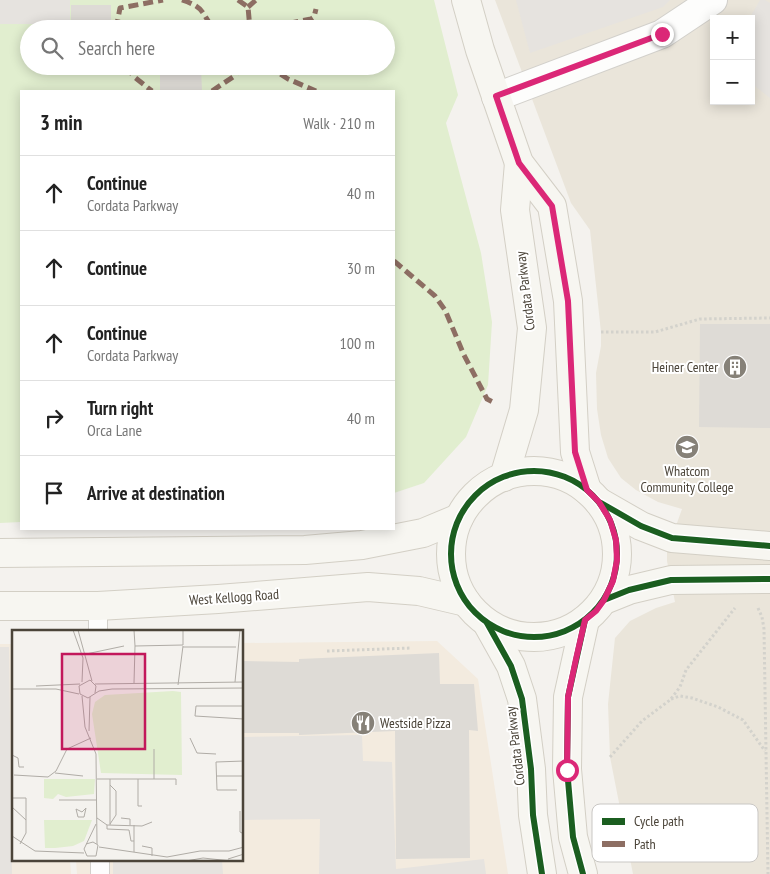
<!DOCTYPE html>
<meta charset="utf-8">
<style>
body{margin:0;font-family:"PT Sans Narrow",sans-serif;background:#f2f2f2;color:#222}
.controls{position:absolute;right:15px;top:15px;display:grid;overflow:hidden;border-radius:0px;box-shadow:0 2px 12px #0003}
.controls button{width:45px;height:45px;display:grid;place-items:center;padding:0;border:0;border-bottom:1px solid #e0e0e0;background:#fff;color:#222;font:25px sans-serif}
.stop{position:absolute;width:15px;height:15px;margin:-11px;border:4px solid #db2777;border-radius:50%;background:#fff}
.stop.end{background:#db2777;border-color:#fff;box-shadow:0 1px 5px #0008}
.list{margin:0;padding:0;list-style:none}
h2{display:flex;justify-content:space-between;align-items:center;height:65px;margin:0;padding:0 20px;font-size:21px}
h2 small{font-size:16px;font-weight:400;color:#767676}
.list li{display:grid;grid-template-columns:32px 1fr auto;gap:15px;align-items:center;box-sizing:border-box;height:75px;padding:0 20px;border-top:1px solid #e0e0e0}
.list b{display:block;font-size:19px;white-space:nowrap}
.list p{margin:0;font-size:16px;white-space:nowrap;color:#767676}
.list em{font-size:16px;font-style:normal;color:#767676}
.icon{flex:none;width:28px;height:28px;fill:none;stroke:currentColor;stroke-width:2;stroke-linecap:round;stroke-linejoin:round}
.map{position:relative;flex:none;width:770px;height:874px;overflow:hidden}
.search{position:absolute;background:#fff;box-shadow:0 2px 12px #0003;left:20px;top:20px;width:375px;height:55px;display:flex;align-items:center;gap:12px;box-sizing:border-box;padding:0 18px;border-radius:28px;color:#767676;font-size:19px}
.panel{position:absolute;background:#fff;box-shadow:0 2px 12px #0003;left:20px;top:90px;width:375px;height:440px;border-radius:0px}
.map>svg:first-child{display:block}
</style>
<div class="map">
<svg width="770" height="874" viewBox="0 0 770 874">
<rect width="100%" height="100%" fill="#f4f2ee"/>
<g fill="#f3ebdf">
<polygon points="437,641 478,679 508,874 77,874 76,860 242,860 243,643"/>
<polygon points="0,644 14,644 14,860 70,860 71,874 0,874"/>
</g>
<path fill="#eae5da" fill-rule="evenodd" d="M 495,0 L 770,0 L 770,874 L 633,874 L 610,757 L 608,704 L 615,638 L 630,621 L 656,608 L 675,602 L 667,561 L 667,551 L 682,509 L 658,502 L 636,490 L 621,478 L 608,458 L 601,435 L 597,409 L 596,373 L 601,346 L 601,332 L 590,230 L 571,203 ZM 714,19 L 751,19 L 751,101 L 714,101 Z"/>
<path fill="#e1eecf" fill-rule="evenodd" d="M 0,0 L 434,0 L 458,95 L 446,123 L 481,253 L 492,322 L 488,385 L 466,437 L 424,483 L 394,493 L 394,91 L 21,91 L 21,522 L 0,523 ZM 29,29 L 386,29 L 386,66 L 29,66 Z"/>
<g fill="#e6e3df">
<rect x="0" y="0" width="70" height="24"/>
<polygon points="516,0 670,0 663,7 530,53"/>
<polygon points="760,0 765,0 770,3 770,98 751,83 751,19 749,19"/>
<polygon points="0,647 9,647 12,874 0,874"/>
<polygon points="362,735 363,761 392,762 396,869 484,859 486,874 319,874 320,819 243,820 243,737"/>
<polygon points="113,860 222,860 223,874 113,874"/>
</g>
<g fill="#dedbd6">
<rect x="71" y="5" width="40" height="24"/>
<polygon points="160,68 201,68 202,91 160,91"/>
<polygon points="700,324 770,324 770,428 699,427"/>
<polygon points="439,653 440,684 474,684 478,731 469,730 470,858 396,859 395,731 299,735 299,733 242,733 242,661 299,662 299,659"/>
</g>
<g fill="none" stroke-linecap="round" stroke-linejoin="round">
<g stroke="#d2d0cb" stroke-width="20">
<g id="lane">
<polyline points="98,606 98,632"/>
<polyline points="100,860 100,874"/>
</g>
</g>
<g stroke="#d2d0cb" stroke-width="30">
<polyline id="street" points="496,97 662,34 713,0"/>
</g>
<g stroke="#d3cfc5" stroke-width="30">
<g id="secondary">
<polyline points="466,0 480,50 519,163 552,206 568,301 575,452 587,490"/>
<circle cx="534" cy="554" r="83"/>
<polyline points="504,477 524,410 532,328 515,210 519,163"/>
<polyline points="599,502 641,526 672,538 770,546"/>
<polyline points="0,553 305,550 362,545 423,533 459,518"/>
<polyline points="604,600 629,590 671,580 770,579"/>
<polyline points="0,606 98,606 218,599 368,587 419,591 466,602"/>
<polyline points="487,623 511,666 522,699 531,769 533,815 542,874"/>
<polyline points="583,874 573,837 567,769 568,697 585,620"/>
</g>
</g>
<g stroke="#d3d2cc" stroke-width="3" stroke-dasharray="2.5 2.5" stroke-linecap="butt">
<polyline points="601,332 655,332 700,319 770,318"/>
<polyline points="758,608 762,617 764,629 768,874"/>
<polyline points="327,651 411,648"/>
<polyline points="671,699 680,696 692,698 718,707 743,720 765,751"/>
<polyline points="610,757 642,721 670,700 680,687 686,670 735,608"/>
</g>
<use href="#lane" stroke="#fdfdfc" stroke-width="18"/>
<use href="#street" stroke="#fdfdfc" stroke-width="28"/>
<use href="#secondary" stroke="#f7f6f1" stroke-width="28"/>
<g stroke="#8d6e63" stroke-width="5" stroke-dasharray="10 5" stroke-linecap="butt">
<path d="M 182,0 C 206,8 200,12 214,29"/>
<polyline points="238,0 248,7 250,29"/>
<polyline points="248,7 256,0"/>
<polyline points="116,29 120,8 163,0"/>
<polyline points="259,29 311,19 314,17 316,9"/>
<polyline points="127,66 133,76 152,91"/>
<polyline points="268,66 288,79 316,91"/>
<polyline points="212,91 233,77 243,66"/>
<polyline points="394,261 435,296 445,310 464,355 487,399 493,402"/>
</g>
<g stroke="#fff" stroke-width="9">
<g id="cycleway">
<circle cx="534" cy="554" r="83"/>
<polyline points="601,503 641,526 672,538 770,546"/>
<polyline points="604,600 629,590 671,580 770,579"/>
<polyline points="487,623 511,666 522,699 531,769 533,815 542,874"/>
<polyline points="583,874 573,837 567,769 568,697 585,620"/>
</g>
</g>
<use href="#cycleway" stroke="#1b5e20" stroke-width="6"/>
</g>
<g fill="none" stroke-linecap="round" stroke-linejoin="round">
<polyline stroke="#db2777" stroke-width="6" points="567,770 568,697 576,659 585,620 596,611 604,600 613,581 617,560 616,540 610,520 599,502 587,490 575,452 568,301 552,206 519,163 496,96 662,34"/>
</g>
<defs>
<g id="building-disc" transform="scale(1.25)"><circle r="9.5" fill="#868178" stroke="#fff"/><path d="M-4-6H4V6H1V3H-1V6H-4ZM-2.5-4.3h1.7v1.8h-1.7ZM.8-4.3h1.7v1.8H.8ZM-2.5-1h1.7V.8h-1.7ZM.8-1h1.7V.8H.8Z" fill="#fff"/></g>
<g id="university-disc" transform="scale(1.25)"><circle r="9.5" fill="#868178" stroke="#fff"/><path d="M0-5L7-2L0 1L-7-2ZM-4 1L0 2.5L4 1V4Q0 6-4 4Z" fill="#fff"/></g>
<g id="restaurant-disc" transform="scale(1.25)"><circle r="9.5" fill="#868178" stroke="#fff"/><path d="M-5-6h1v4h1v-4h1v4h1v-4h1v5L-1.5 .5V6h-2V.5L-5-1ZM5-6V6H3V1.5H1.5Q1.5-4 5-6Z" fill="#fff"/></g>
</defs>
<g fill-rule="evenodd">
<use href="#building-disc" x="735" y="367"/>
<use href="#university-disc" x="687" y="447"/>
<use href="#restaurant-disc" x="363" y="723"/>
</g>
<g text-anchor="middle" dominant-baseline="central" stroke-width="4" stroke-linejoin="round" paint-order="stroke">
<g font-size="14" fill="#4b4439" stroke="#fff">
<text transform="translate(525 291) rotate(-97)">Cordata Parkway</text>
<text transform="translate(234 597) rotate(-4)">West Kellogg Road</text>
<text transform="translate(515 746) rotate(-97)">Cordata Parkway</text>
</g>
<g font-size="14" fill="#4b4439" stroke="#fff" text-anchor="end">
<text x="718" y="367">Heiner Center</text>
<text x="687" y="471" text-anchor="middle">Whatcom<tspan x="687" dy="16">Community College</tspan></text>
<text x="380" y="723" text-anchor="start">Westside Pizza</text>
</g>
</g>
<g transform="translate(12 630)">
<rect width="231" height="231" fill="#f4f2ee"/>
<path d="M 161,61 L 169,62 L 170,145 L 89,143 L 80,84 L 83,72 L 93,65 ZM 32,149 L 83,149 L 82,164 L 54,167 L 46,164 L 41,169 L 32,168 ZM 32,190 L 80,190 L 72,211 L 61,216 L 43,218 L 33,218 Z" fill="#e1eecf"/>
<path fill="none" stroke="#b0aca6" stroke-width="1" d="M 61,0 L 71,28 L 70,52M 66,0 L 80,51M 122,0 L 123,16M 171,17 L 224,17M 74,24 L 112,16M 223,52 L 228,0M 122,53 L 123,16 L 171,15 L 171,0M 83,54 L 232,52M 166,55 L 171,16M 24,56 L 68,54M 0,59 L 44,59 L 67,64M 83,63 L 84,56 L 78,50 L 67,56 L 68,64 L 76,68 L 87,61 L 100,59 L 232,58M 70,66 L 73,97 L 84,124 L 85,214M 232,76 L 184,76 L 183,86 L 232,89M 77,101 L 78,67M 178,108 L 185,123 L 204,124M 142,119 L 142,149M 0,125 L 6,128 L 7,137 L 12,137M 43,143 L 71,146M 2,145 L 36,147 L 44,141 L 55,119 L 79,108M 205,146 L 232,146M 85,149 L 164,149 L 164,155M 126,149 L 126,176 L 130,176M 98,155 L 104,161 L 104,185 L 98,194M 225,160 L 205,160 L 204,132 L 232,131M 0,168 L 14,168 L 14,203 L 8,214M 47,170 L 85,170M 0,177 L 14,190M 74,178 L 72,187 L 66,187 L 64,179 L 70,182 ZM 228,181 L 228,202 L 232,204M 85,188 L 95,195 L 130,196 L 140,192M 109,188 L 118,189 L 118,195M 95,195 L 95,199 L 117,200 L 119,211 L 122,211M 98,195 L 98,149M 0,206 L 23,221 L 72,223M 74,214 L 81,212 L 86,215 L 84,226 L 75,226 L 72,219 L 84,194M 130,216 L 140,218 L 140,226M 87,217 L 155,227 L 188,221 L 217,221 L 232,217M 122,222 L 122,195M 216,229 L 232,224M 174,231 L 191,228 L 219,231"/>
<path fill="#c2185b" fill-opacity="0.15" stroke="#c2185b" stroke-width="2.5" d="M 50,24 L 133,24 L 133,119 L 50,119 Z"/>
<rect width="231" height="231" fill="none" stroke="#4b4439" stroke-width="2.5"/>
</g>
<rect x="592" y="804" width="166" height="58" rx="8" fill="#fff" stroke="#c9c7c4" stroke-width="1"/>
<rect x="602" y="818" width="23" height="7" fill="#1b5e20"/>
<rect x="602" y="841" width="23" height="6" fill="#8d6e63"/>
<g font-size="14" fill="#4b4439">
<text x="634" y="826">Cycle path</text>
<text x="634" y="849">Path</text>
</g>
</svg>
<div class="controls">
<button>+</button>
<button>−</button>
</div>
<div class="stop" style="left:567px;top:770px"></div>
<div class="stop end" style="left:662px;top:34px"></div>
<div class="search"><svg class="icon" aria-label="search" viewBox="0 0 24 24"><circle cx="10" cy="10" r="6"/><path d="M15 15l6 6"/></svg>Search here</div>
<section class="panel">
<h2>3 min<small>Walk · 210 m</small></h2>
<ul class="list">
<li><svg class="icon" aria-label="ahead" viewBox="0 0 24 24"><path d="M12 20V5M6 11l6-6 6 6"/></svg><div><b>Continue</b><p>Cordata Parkway</p></div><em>40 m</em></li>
<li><svg class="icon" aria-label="ahead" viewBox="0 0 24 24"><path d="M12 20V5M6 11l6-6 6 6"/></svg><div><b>Continue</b></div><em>30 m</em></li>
<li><svg class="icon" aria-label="ahead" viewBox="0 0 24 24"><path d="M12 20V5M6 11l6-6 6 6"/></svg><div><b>Continue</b><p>Cordata Parkway</p></div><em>100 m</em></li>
<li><svg class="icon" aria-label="right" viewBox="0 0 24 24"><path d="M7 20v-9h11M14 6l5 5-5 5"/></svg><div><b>Turn right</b><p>Orca Lane</p></div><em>40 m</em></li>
<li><svg class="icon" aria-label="arrive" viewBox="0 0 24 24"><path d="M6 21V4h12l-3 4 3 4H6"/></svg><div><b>Arrive at destination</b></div></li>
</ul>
</section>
</div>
